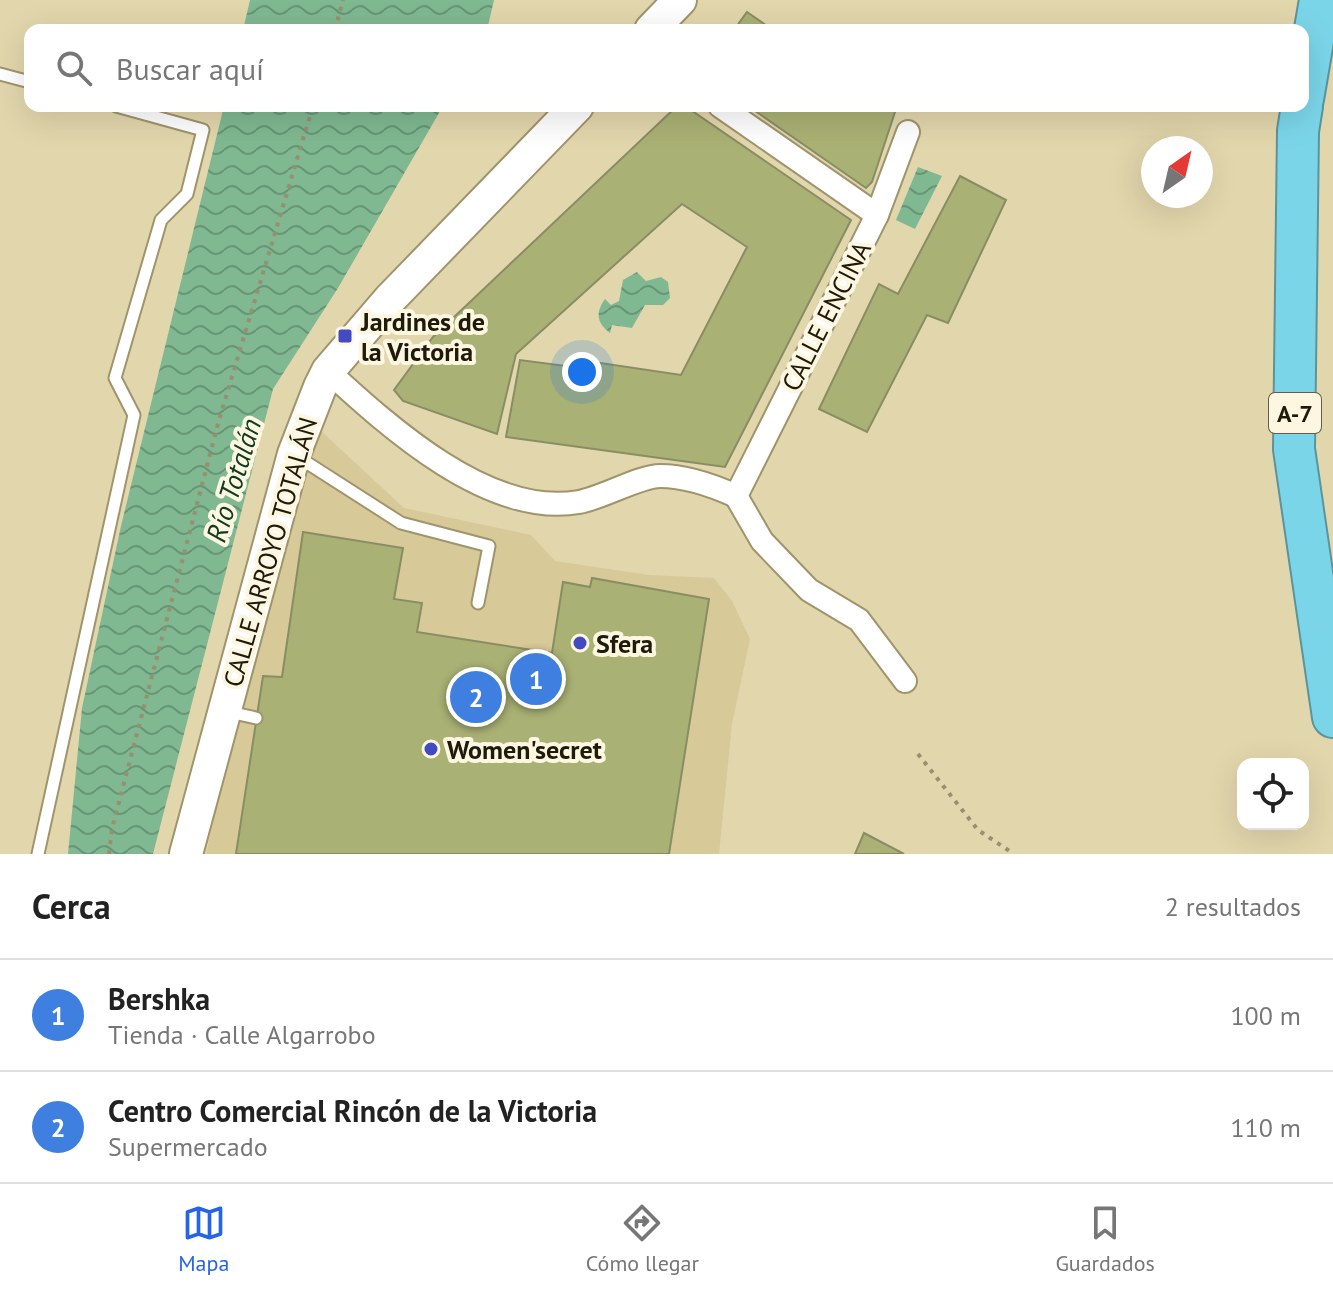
<!DOCTYPE html>
<html lang="es">
<meta charset="utf-8">
<style>
body{margin:0;font-family:"PT Sans",sans-serif;background:#f2f2f2;color:#222}
.controls{position:absolute;right:24px;bottom:24px;display:grid;overflow:hidden;border-radius:16px;box-shadow:0 8px 32px #0002}
.controls button{width:72px;height:72px;display:grid;place-items:center;padding:0;border:0;border-bottom:2px solid #e0e0e0;background:#fff;color:#222;font:40px sans-serif}
.compass{position:absolute;left:1141px;top:136px;width:72px;height:72px;border-radius:50%;background:#fff;box-shadow:0 8px 32px #0002;rotate:34deg}
.you{position:absolute;left:582px;top:372px;width:28px;height:28px;margin:-20px;border:6px solid #fff;border-radius:50%;background:#1a73e8;box-shadow:0 0 0 12px #1a73e833}
.badge{display:grid;place-items:center;width:52px;height:52px;border-radius:50%;background:#2563eb;color:#fff;font-size:26px;font-weight:700}
.pin{position:absolute;translate:-50% -50%;border:4px solid #fff;box-shadow:0 2px 8px #0006}
.list{margin:0;padding:0;list-style:none}
h2{display:flex;justify-content:space-between;align-items:center;height:104px;margin:0;padding:0 32px;font-size:34px}
h2 small{font-size:26px;font-weight:400;color:#767676}
.list li{display:grid;grid-template-columns:52px 1fr auto;gap:24px;align-items:center;box-sizing:border-box;height:112px;padding:0 32px;border-top:2px solid #e0e0e0}
.list b{display:block;font-size:30px;white-space:nowrap}
.list p{margin:0;font-size:26px;white-space:nowrap;color:#767676}
.list em{font-size:26px;font-style:normal;color:#767676}
.icon{flex:none;width:44px;height:44px;fill:none;stroke:currentColor;stroke-width:2;stroke-linecap:round;stroke-linejoin:round}
.map{position:relative;flex:none;width:1333px;height:854px;overflow:hidden}
.search{position:absolute;background:#fff;box-shadow:0 8px 32px #0002;left:24px;right:24px;top:24px;height:88px;display:flex;align-items:center;gap:20px;box-sizing:border-box;padding:0 28px;border-radius:16px;color:#767676;font-size:30px}
.sheet{height:328px;background:#fff}
nav{display:flex;justify-content:space-around;align-items:center;box-sizing:border-box;height:112px;border-top:2px solid #e0e0e0;background:#fff;font-size:22px;color:#767676}
nav a{display:grid;justify-items:center;gap:4px}
nav .on{color:#2563eb}
.map>svg:first-child{display:block}
</style>
<div class="map">
<svg width="1333" height="854" viewBox="0 0 1333 854">
<defs>
<pattern id="water-waves" width="16" height="10" patternUnits="userSpaceOnUse" patternTransform="scale(2)"><rect width="16" height="10" fill="#7fb891"/><path d="M0 5q4-4 8 0t8 0" fill="none" stroke="#679575"/></pattern>
</defs>
<rect width="100%" height="100%" fill="#e2d6ac"/>
<polygon fill="#d7c998" points="321,431 404,508 531,535 555,561 649,575 714,578 732,601 750,639 732,724 719,854 206,854 233,735 304,475"/>
<g fill="url(#water-waves)">
<polygon points="250,0 494,0 487,30 243,30"/>
<polygon points="224,106 443,106 338,288 273,389 153,854 68,854 82,708 121,526"/>
<polygon points="918,167 942,176 915,229 896,220"/>
<path d="M 637,272 L 646,281 L 661,277 L 668,282 L 670,298 L 663,305 L 645,305 L 632,328 L 612,325 L 610,333 C 597,323 595,313 605,299 L 611,305 L 619,301 L 623,280 Z"/>
</g>
<g fill="#aab174" stroke="#888d65" stroke-width="2">
<polygon points="747,12 773,30 734,30"/>
<polygon points="677,106 685,106 851,220 725,467 506,437 520,360 589,369 594,362 681,375 747,247 682,204 516,354 497,434 403,401 394,390 433,337"/>
<polygon points="748,106 886,106 895,112 872,182 866,188"/>
<polygon points="960,176 1006,200 948,323 927,315 867,432 819,409 879,284 898,294"/>
<polygon points="303,532 403,548 394,599 422,603 417,632 552,653 563,582 590,587 592,578 709,599 669,854 236,854 263,676 282,677"/>
<polygon points="864,833 904,854 855,854"/>
</g>
<g fill="none" stroke-linecap="round" stroke-linejoin="round">
<g stroke="#a0946c" stroke-width="15">
<g id="lane">
<polyline points="0,74 30,82"/>
<polyline points="298,457 401,523 489,546 478,603"/>
<polyline points="229,712 256,718"/>
<polyline points="38,854 134,415 115,378 161,220 187,194 203,130 116,106"/>
</g>
</g>
<g stroke="#a0946c" stroke-width="26">
<g id="street">
<polyline points="720,106 877,215"/>
<path d="M 328,371 C 389,427 489,518 579,502 C 602,498 640,476 660,476 C 685,476 714,486 736,496"/>
<polyline points="736,496 877,215 908,132"/>
<polyline points="736,496 762,541 809,590 859,620 905,681"/>
</g>
</g>
<g stroke="#a0946c" stroke-width="36">
<g id="secondary">
<polyline points="651,30 680,0"/>
<polyline points="186,854 294,454 320,387 328,371 390,299 577,106"/>
</g>
</g>
<g stroke="#5b949b" stroke-width="44">
<g id="highway">
<polyline points="1303,99 1320,0"/>
<polyline points="1302,106 1298,131 1294,449 1333,717"/>
</g>
</g>
<g stroke="#988f6f" stroke-width="4" stroke-dasharray="4 6" stroke-linecap="butt">
<polyline points="335,30 343,0"/>
<polyline points="918,754 978,830 1014,854"/>
<polyline points="109,854 112,829 219,420 313,106"/>
</g>
<use href="#lane" stroke="#fff" stroke-width="11"/>
<use href="#street" stroke="#fff" stroke-width="22"/>
<use href="#secondary" stroke="#fff" stroke-width="32"/>
<use href="#highway" stroke="#7bd5e9" stroke-width="40"/>
</g>
<g fill="#424bc0" stroke="#fdf7e2" stroke-width="3">
<rect x="337" y="328" width="16" height="16" rx="4"/>
<circle cx="580" cy="643" r="8"/>
<circle cx="431" cy="749" r="8"/>
</g>
<g text-anchor="middle" dominant-baseline="central" stroke-width="8" stroke-linejoin="round" paint-order="stroke">
<rect fill="#fdf7e2" stroke="#625d4c" stroke-width="2" x="1269" y="393" width="52" height="40" rx="6"/>
<g font-size="24" font-weight="bold" fill="#1f1b0b">
<text x="1295" y="413">A-7</text>
</g>
<g font-size="26" fill="#1f1b0b" stroke="#fdf7e2">
<text transform="translate(826 316) rotate(-63)">CALLE ENCINA</text>
<text transform="translate(270 552) rotate(-74)">CALLE ARROYO TOTALÁN</text>
</g>
<g font-size="26" font-weight="bold" fill="#1f1b0b" stroke="#fdf7e2" text-anchor="start">
<text x="361" y="321">Jardines de<tspan x="361" dy="30">la Victoria</tspan></text>
<text x="596" y="643">Sfera</text>
<text x="447" y="749">Women'secret</text>
</g>
<g font-size="28" font-style="italic" fill="#0f3b21" stroke="#fdf7e2">
<text transform="translate(233 480) rotate(-73)">Río Totalán</text>
</g>
</g>
</svg>
<div class="controls">
<button><svg class="icon" aria-label="locate" viewBox="0 0 24 24"><circle cx="12" cy="12" r="6"/><path d="M12 2v4M12 18v4M2 12h4M18 12h4"/></svg></button>
</div>
<svg class="compass" viewBox="-18 -18 36 36"><path d="M0-13l5 13h-10z" fill="#e53935"/><path d="M0 13l5-13h-10z" fill="#767676"/></svg>
<div class="you"></div>
<div class="pin badge" style="left:536px;top:679px;background:#3f7fe0">1</div>
<div class="pin badge" style="left:476px;top:697px;background:#3f7fe0">2</div>
<div class="search"><svg class="icon" aria-label="search" viewBox="0 0 24 24"><circle cx="10" cy="10" r="6"/><path d="M15 15l6 6"/></svg>Buscar aquí</div>
</div>
<section class="sheet">
<h2>Cerca<small>2 resultados</small></h2>
<ul class="list">
<li><span class="badge" style="background:#3f7fe0">1</span><div><b>Bershka</b><p>Tienda · Calle Algarrobo</p></div><em>100 m</em></li>
<li><span class="badge" style="background:#3f7fe0">2</span><div><b>Centro Comercial Rincón de la Victoria</b><p>Supermercado</p></div><em>110 m</em></li>
</ul>
</section>
<nav>
<a class="on"><svg class="icon" aria-label="map" viewBox="0 0 24 24"><path d="M3 6l6-2 6 2 6-2v14l-6 2-6-2-6 2zM9 4v14M15 6v14"/></svg>Mapa</a>
<a><svg class="icon" aria-label="directions" viewBox="0 0 24 24"><path d="M12 3l9 9-9 9-9-9zM9 14v-3h6M13 9l2 2-2 2"/></svg>Cómo llegar</a>
<a><svg class="icon" aria-label="saved" viewBox="0 0 24 24"><path d="M7 4h10v16l-5-4-5 4z"/></svg>Guardados</a>
</nav>
